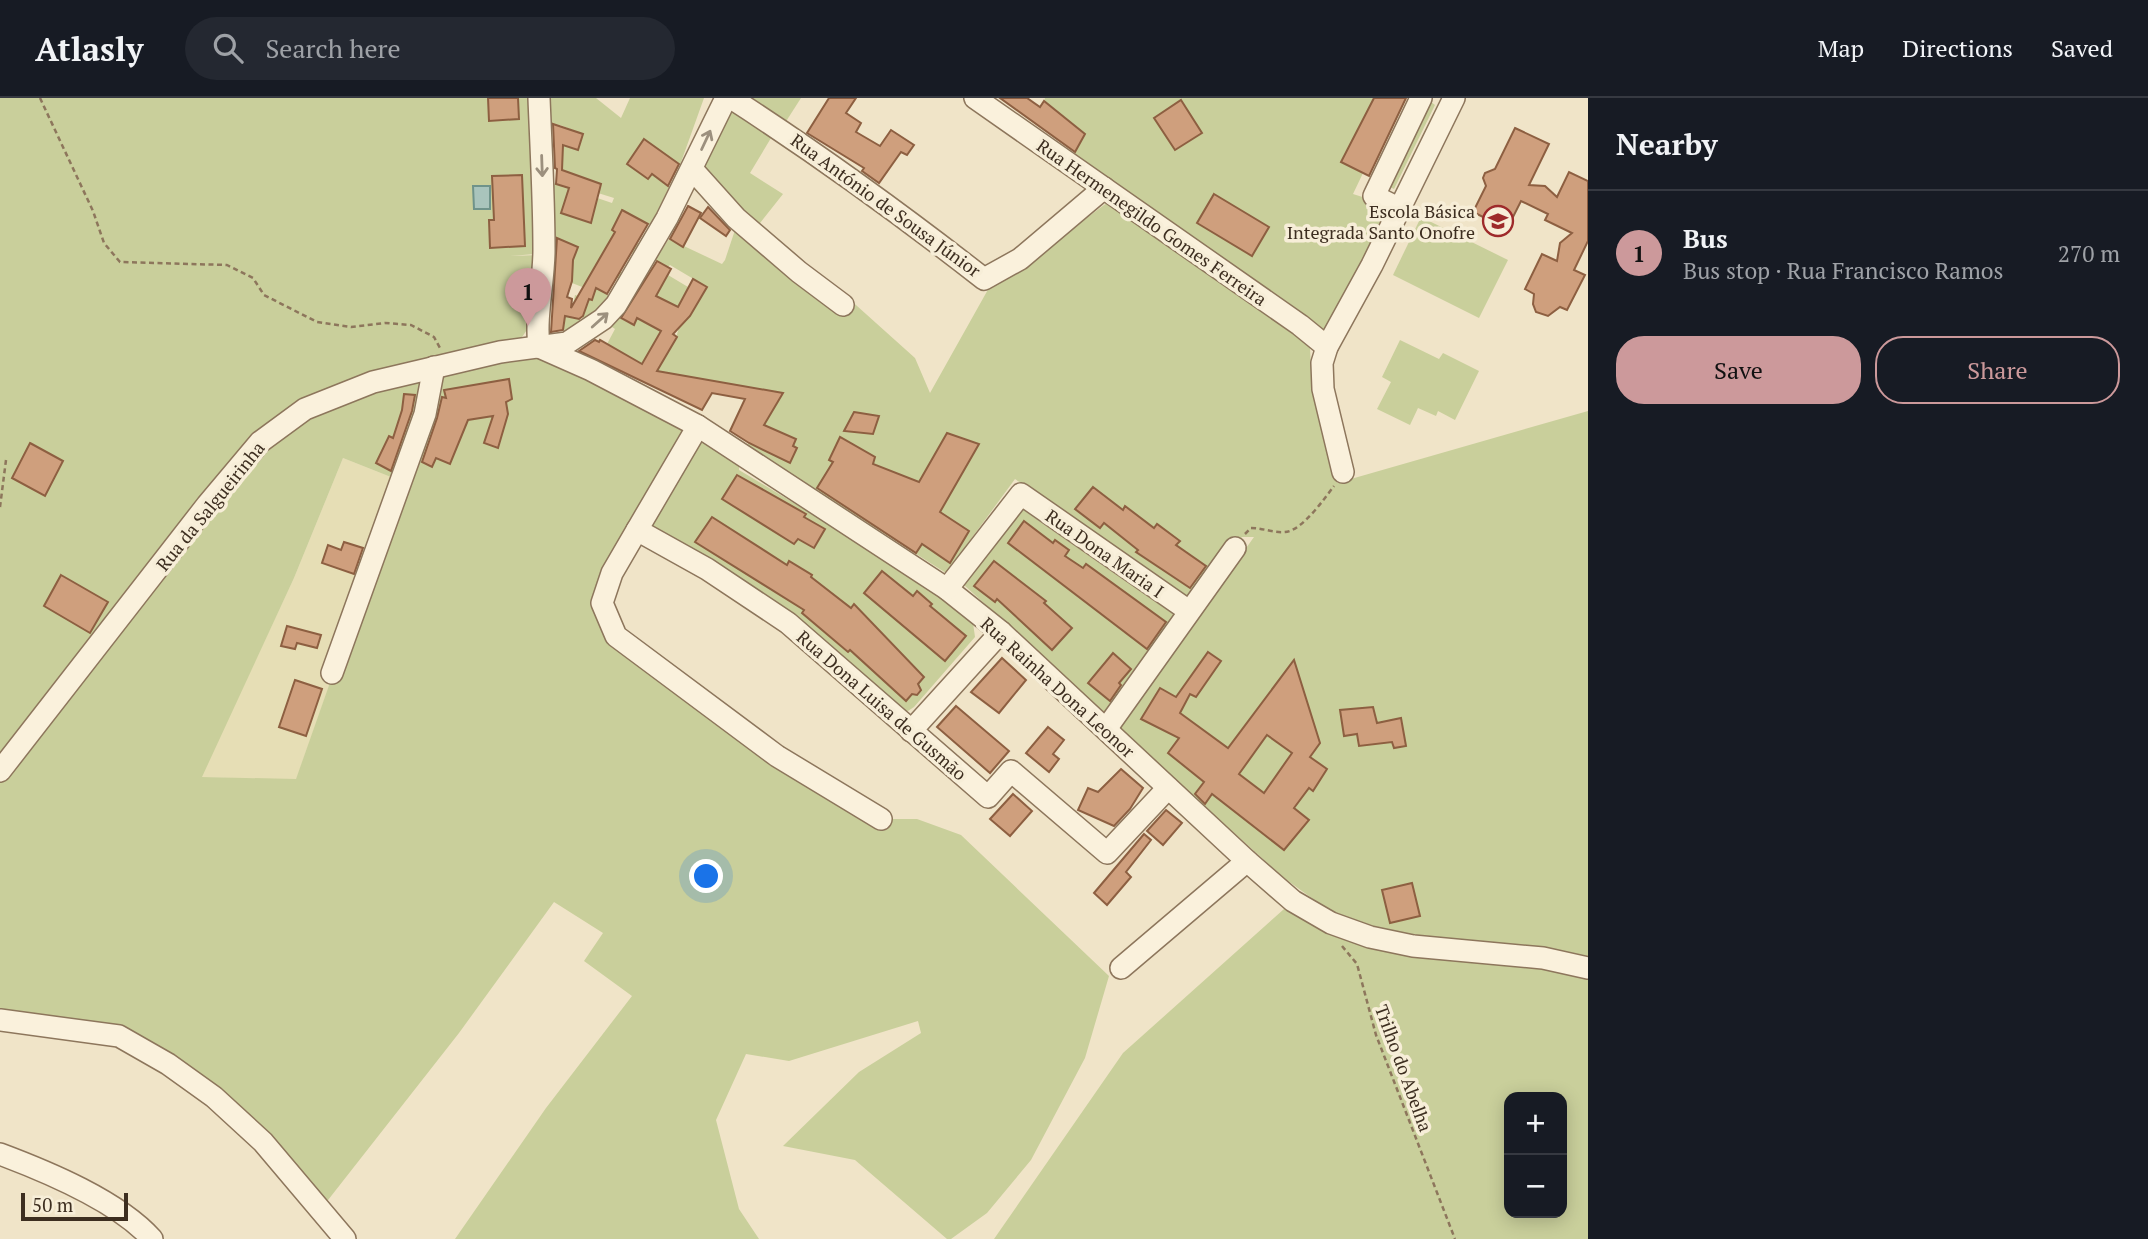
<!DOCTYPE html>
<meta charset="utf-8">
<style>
body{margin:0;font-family:"PT Serif",serif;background:#242831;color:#f1f3f6}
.controls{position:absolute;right:21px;bottom:21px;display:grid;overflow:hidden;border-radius:14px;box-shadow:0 4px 18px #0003}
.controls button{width:63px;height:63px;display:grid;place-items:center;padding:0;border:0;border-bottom:2px solid #363941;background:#171b24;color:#f1f3f6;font:35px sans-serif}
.scale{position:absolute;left:21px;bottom:18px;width:107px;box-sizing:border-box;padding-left:7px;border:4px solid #3d2e20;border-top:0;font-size:19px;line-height:24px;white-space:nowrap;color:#3d2e20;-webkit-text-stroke:5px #f7eed8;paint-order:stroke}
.you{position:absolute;left:707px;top:779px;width:24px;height:24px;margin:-18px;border:5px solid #fff;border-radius:50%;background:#1a73e8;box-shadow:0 0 0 10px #1a73e833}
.badge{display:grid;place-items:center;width:46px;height:46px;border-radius:50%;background:#cc999b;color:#111;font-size:23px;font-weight:700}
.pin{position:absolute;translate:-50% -58px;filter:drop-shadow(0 2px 4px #0008)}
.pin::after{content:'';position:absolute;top:37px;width:24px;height:21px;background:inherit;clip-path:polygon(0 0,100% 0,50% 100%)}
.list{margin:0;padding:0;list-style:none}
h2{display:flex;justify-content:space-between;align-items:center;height:91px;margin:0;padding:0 28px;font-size:30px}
h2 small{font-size:23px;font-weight:400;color:#9ea1a6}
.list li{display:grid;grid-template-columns:46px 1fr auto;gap:21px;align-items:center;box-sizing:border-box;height:126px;padding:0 28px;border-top:2px solid #363941}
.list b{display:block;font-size:26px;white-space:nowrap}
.list p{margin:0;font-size:23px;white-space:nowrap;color:#9ea1a6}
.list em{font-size:23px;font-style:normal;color:#9ea1a6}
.actions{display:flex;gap:14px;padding:21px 28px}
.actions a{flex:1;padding:16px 0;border:2px solid #cc999b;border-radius:28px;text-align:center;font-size:24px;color:#cc999b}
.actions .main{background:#cc999b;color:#111}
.icon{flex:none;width:38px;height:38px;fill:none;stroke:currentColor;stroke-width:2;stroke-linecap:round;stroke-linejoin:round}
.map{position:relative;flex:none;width:1588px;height:1141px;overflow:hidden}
header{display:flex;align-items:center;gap:42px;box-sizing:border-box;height:98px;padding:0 35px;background:#171b24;border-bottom:2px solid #363941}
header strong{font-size:33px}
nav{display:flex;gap:38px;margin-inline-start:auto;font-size:24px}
.search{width:490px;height:63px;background:#242831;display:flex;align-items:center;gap:18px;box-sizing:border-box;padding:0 24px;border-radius:38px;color:#9ea1a6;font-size:26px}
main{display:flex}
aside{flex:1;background:#171b24}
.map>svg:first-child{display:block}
</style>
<header>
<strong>Atlasly</strong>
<div class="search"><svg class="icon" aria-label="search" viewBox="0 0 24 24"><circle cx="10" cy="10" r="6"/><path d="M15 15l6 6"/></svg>Search here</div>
<nav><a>Map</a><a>Directions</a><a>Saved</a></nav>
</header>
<main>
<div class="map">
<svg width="1588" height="1141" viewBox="0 0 1588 1141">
<rect width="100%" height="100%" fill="#f0e4c8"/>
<polygon fill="#e6deb5" points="343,360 401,383 296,682 201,679 294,480"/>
<g fill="#c9cf9b" fill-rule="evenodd">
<path d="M 0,0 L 529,0 L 535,156 L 510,158 L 539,157 C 536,181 538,231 516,244 L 538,252 L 694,329 L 602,505 L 616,538 L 881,721 L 917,721 L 961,737 L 1109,878 L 1085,960 L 1031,1062 L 987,1115 L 951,1141 L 947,1141 L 855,1062 L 783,1048 L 859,974 L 921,935 L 918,923 L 789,963 L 746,956 L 716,1022 L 739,1111 L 759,1141 L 455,1141 L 546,1010 L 632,898 L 584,863 L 603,835 L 554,804 L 459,935 L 321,1111 L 263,1044 L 119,938 L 0,922 ZM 343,360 L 401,383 L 296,681 L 202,679 L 294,480 Z"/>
<polygon points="549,0 596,0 621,20 630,0 704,0 680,67 666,57 627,66 648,81 652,76 669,89 651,127 622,113 612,132 639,146 633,155 610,143 599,162 622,175 619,181 595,167 586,184 610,198 595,216 563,237 565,218 582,222 586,210 573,207 575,197 592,201 595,194 572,185 572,172 554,168 554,151 575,157 578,149 553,139 550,84 612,105 614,100 598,95 601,86 562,72 561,47 578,52 583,36 560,27 549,26"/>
<polygon points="752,0 801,0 785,25"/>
<polygon points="1045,0 1374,0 1363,75 1353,96 1400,111 1327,249 1069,66 1085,36 1044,3"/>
<polygon points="1431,4 1435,7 1394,91 1390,89"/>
<path d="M 730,10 L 771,40 L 750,75 L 783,96 L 753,134 L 837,190 L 915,260 L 930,295 L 990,188 L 1023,168 L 1108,104 L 1296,236 L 1310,249 C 1311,280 1316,312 1324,342 C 1328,357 1335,370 1337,385 L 1588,313 L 1588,861 L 1399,840 L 1351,822 L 1324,809 L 1284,780 L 1118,630 L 1254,439 L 1242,439 L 1190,501 L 1015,381 L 946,475 L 747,348 L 769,309 L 781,298 L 657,273 L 671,248 L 657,240 L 642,266 L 607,246 L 615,231 L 609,227 L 618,219 L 633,227 L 637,220 L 676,240 L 679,229 L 690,218 L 707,189 L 670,167 L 668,169 L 655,162 L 669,141 L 722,166 L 725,162 L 737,126 L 692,90 Z"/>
<polygon points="1421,119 1508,162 1479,220 1393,177"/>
<polygon points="647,176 663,186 668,177 688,189 673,218 665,202 639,189"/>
<polygon points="1400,242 1439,261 1443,255 1479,273 1455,322 1438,313 1436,318 1418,310 1410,327 1377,311 1391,284 1382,279"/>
<polygon points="698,345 707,345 739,365 739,372 907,473 973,525 975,539 914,609 908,613 900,612 641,431"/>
<polygon points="1022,411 1176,518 1105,615 964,487"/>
<path d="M 1293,803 L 1331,825 L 1588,870 L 1588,1141 L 994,1141 L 1123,955 ZM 1509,999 L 1562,999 L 1562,1115 L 1509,1115 Z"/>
</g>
<polygon fill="#a9c4bc" stroke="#6f938a" stroke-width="2" points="473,88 490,88 490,111 474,111"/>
<g fill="#cf9f7d" stroke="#8d5f41" stroke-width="2" fill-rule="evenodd">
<polygon points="488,0 518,0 519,21 489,23"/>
<polygon points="829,0 856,0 846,15 861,25 856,34 880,48 891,32 914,47 907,57 901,54 879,85 862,73 864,70 807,35"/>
<polygon points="1000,0 1027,0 1040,9 1044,3 1085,36 1075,54"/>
<polygon points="1374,0 1406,0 1369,78 1341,64"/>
<polygon points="1181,2 1202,35 1175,52 1154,20"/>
<polygon points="553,26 583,36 578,52 563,47 562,72 601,86 591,125 561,115 569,90 556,86 557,71 555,70"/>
<polygon points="1515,30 1549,46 1529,87 1545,88 1557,99 1569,74 1588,83 1588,143 1574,172 1585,177 1567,212 1560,209 1548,218 1536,214 1533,206 1534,196 1525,191 1542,156 1557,163 1560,145 1572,135 1545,122 1548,116 1521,103 1507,131 1473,114 1486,88 1483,80 1485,75 1495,71"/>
<polygon points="644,41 679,66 668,88 652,76 648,81 627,66"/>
<polygon points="522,77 525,148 490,150 489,122 494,122 492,78"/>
<polygon points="1214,96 1269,129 1252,158 1197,125"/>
<polygon points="688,108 701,115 683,149 670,141"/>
<polygon points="708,109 730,132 726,138 700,120"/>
<polygon points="622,112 648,126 607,196 596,190 592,202 589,201 583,218 579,221 565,218 563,232 551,234 557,140 578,149 573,162 572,183 567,199 572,201 571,210 615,134 612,132"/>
<polygon points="657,163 671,171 656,198 678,209 693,181 707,189 690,218 673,236 677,239 657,273 783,295 764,327 796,341 793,348 797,350 790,365 749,345 730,333 745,301 712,295 702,312 579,253 595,242 599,244 600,242 642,266 661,233 637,220 634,227 621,220"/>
<polygon points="509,281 512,301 506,304 508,316 498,350 484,345 493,318 468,322 450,366 436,360 432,369 422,364 437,320 442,299 446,300 444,292"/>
<polygon points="404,296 415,297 412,313 391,373 376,365 389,338 393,340 402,312"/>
<polygon points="854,314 879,318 873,336 844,333"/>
<polygon points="947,335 979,346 940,414 969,433 950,465 922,446 916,455 817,390 833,364 829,362 840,339 875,359 873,366 919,384"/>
<polygon points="30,345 63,363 45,398 12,380"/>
<polygon points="737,377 806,416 804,419 825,431 814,450 798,441 794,446 722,401"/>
<polygon points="1093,389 1123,412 1125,408 1154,430 1157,426 1180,443 1176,447 1206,468 1190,490 1136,454 1138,452 1104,425 1100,430 1075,411"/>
<polygon points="712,419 787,467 789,463 812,477 811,479 851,510 854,506 924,579 918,586 921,592 917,597 912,596 906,603 850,552 848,554 802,515 804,512 695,444"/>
<polygon points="1024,423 1053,445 1055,442 1069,452 1065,458 1083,470 1086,466 1166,524 1147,551 1008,445"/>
<polygon points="344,444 363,450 354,476 322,465 328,447 341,452"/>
<polygon points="994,463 1046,503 1044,505 1072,530 1052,552 997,501 995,504 974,488"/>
<polygon points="882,473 913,498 917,493 932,506 930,508 966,538 945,563 864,495"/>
<polygon points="61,477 108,504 90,535 44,508"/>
<polygon points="287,528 321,537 317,550 297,545 295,551 281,548"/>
<path d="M 1208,554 L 1221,563 L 1196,599 L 1190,596 L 1180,615 L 1228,650 L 1294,562 L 1320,645 L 1310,659 L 1327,671 L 1313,693 L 1309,690 L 1294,710 L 1309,722 L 1284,752 L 1212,696 L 1205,706 L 1195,696 L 1204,684 L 1168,655 L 1179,640 L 1141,621 L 1160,590 L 1176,599 ZM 1267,637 L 1292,655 L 1264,695 L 1239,676 Z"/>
<polygon points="1113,555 1131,571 1119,585 1121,587 1110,603 1088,585"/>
<polygon points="1002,560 1026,582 999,615 971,594"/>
<polygon points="295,582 322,591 306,638 279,629"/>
<polygon points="956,608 1009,653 990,675 937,629"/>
<polygon points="1373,609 1377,625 1401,620 1406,648 1394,650 1392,644 1359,648 1357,636 1344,638 1340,612"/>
<polygon points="1048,629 1064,642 1053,656 1059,661 1049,674 1026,655"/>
<polygon points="1121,671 1143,690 1130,711 1114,728 1078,712 1088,690 1098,694"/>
<polygon points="1013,696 1032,713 1010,738 990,721"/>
<polygon points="1166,712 1182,725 1163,747 1147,733"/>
<polygon points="1144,736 1151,742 1126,774 1131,779 1107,807 1094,795"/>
<polygon points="1412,785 1420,818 1390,825 1382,792"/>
</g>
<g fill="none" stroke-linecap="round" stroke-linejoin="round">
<g stroke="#8d765c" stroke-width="24">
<g id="minor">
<path d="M 731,0 C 818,56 902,117 984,181 L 1020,161 L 1104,90"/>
<polyline points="975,0 1300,227 1327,249"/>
<polyline points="692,71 736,120 799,174 843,207"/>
<polyline points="1400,111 1374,98 1421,0"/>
<polyline points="539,249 591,272 698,328 947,491 1001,534 1247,763 1293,803 1331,825 1370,839 1413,848 1543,860 1588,870"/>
<path d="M 539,249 C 535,218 544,184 544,152 C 544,101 541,51 539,0"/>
<polyline points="698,328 637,432 707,471 788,525 988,699 1011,673 1107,755 1168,690"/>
<polyline points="1343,374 1323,291 1322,265 1327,249 1372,167 1454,0"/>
<polyline points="637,432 612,475 602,505 616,538 777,658 881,721"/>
<polyline points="947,491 1021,396 1189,513"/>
<polyline points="332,575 425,316 434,269"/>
<polyline points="1106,631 1235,450"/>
<polyline points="911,633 1001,534"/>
<polyline points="0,673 207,407 260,344 305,311 373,284 500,254 567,245 603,221 616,207 667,120 726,0"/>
<polyline points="1121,870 1247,763"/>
<polyline points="0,922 119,938 168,966 214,999 263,1044 345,1141"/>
<path d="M 0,1056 C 48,1074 118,1103 152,1141"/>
</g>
</g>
<g stroke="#8d765c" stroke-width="2.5" stroke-dasharray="5 3.5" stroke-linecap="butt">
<polyline points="40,0 93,113 104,145 120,164 227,167 253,180 264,197 317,224 351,229 385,225 411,227 434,239 440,250"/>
<polyline points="0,409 6,362"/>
<path d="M 1245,436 L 1251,430 C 1263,430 1273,435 1285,434 C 1302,433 1324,401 1334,388"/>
<polyline points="1342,848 1357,866 1376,937 1455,1141"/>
</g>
<use href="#minor" stroke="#faf1dc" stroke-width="21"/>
</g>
<defs><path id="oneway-shaft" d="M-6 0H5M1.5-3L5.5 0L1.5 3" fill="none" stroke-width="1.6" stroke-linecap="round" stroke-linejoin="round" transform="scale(1.75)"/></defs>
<g stroke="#9c907e">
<use href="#oneway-shaft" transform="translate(706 42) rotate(-65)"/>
<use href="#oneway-shaft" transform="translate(542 68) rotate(88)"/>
<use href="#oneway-shaft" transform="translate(600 222) rotate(-42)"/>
</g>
<defs>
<g id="school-ring" transform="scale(1.575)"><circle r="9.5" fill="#f7eed8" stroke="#9e2a2b" stroke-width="1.5"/><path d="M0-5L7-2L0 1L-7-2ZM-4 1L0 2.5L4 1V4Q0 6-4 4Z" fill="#9e2a2b"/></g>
</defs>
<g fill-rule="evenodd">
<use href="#school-ring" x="1498" y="123"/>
</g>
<g text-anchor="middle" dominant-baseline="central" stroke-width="7" stroke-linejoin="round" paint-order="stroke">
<g font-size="18" fill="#3d2e20" stroke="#f7eed8">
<text transform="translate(886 107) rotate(36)">Rua António de Sousa Júnior</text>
<text transform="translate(1152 124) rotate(35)">Rua Hermenegildo Gomes Ferreira</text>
<text transform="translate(210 408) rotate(-51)">Rua da Salgueirinha</text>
<text transform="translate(1105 455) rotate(35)">Rua Dona Maria I</text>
<text transform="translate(1058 589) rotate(42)">Rua Rainha Dona Leonor</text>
<text transform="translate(882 607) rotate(41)">Rua Dona Luisa de Gusmão</text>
<text transform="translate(1404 970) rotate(70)">Trilho do Abelha</text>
</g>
<g font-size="18" fill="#3d2e20" stroke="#f7eed8" text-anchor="end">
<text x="1475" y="113">Escola Básica<tspan x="1475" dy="21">Integrada Santo Onofre</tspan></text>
</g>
</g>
</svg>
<div class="controls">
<button>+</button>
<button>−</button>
</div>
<div class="scale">50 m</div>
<div class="you"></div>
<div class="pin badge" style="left:528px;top:228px">1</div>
</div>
<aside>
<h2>Nearby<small></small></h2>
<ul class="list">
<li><span class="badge">1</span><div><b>Bus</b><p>Bus stop · Rua Francisco Ramos</p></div><em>270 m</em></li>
</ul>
<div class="actions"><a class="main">Save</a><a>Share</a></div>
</aside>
</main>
